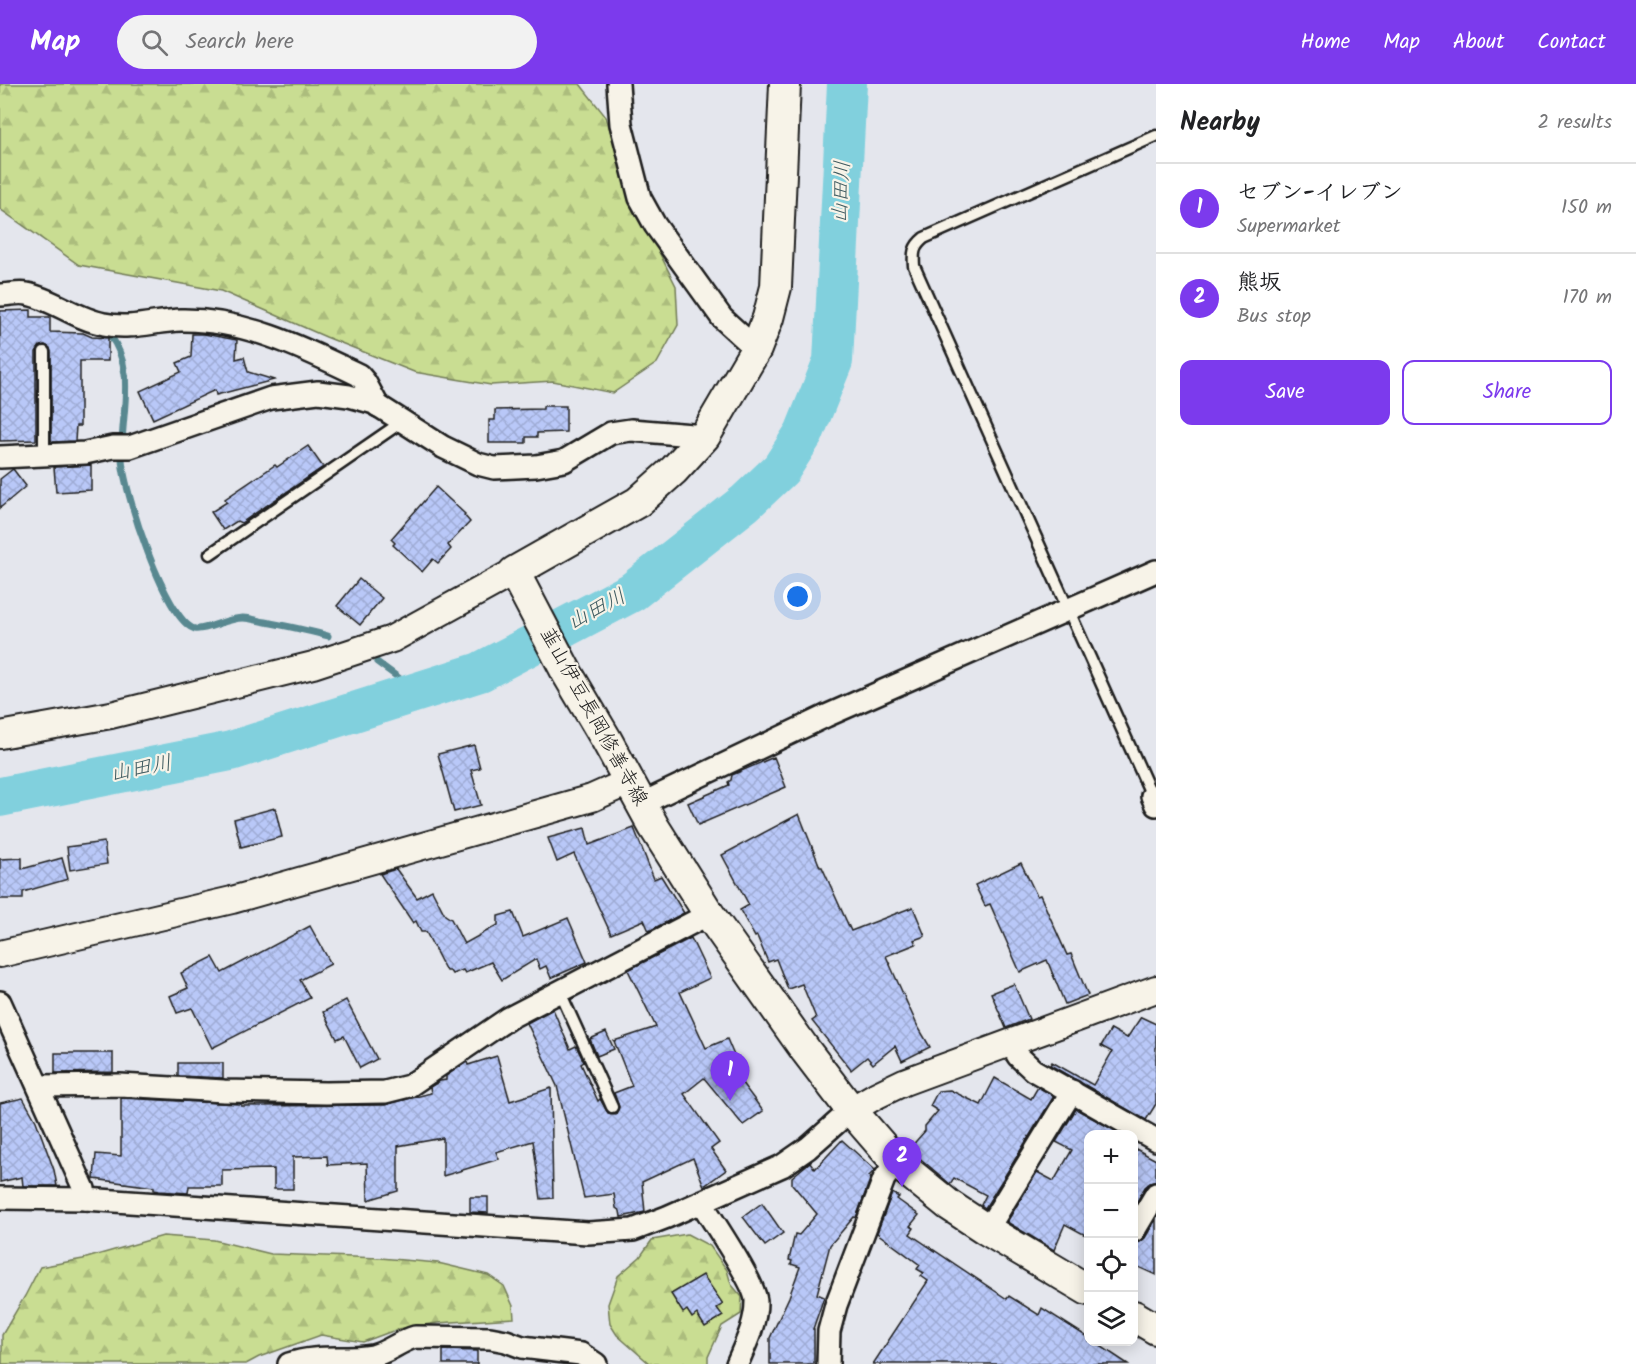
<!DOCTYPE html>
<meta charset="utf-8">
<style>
body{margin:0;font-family:Kalam,"Klee One",sans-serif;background:#f2f2f2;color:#202124}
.controls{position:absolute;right:18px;bottom:18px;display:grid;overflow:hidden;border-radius:12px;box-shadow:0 3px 15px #0003}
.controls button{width:54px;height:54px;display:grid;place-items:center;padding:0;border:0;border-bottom:2px solid #e0e0e0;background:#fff;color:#202124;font:30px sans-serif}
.you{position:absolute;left:798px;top:513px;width:21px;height:21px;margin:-15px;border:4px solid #fff;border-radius:50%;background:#1a73e8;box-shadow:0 0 0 9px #1a73e833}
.badge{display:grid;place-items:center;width:39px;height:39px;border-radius:50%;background:#7c3aed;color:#fff;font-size:20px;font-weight:700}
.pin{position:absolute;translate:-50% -50px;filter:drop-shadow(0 2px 3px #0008)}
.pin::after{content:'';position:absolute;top:32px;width:21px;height:18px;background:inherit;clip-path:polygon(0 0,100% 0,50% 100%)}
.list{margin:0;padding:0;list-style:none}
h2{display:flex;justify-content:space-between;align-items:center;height:78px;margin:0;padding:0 24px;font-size:26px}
h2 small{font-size:20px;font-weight:400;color:#757577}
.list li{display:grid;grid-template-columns:39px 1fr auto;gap:18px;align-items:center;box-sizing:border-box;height:90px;padding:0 24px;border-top:2px solid #e0e0e0}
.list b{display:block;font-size:22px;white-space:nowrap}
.list p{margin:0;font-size:20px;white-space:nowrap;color:#757577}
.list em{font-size:20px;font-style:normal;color:#757577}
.actions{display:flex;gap:12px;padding:18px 24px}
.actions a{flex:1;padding:14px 0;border:2px solid #7c3aed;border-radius:12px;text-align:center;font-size:21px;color:#7c3aed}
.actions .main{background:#7c3aed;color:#fff}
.icon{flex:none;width:33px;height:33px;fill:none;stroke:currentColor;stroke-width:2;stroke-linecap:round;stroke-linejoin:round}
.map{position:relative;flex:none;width:1156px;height:1280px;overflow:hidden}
header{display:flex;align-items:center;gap:36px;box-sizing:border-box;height:84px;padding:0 30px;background:#7c3aed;color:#fff}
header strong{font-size:28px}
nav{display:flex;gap:33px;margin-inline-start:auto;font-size:21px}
.search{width:420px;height:54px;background:#f2f2f2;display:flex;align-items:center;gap:15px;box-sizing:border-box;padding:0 21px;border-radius:33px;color:#757577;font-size:22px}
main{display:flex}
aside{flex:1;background:#fff}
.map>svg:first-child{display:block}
</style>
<header>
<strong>Map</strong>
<div class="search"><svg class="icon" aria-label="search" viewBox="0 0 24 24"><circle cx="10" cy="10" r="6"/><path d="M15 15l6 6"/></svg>Search here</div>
<nav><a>Home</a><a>Map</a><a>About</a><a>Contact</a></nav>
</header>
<main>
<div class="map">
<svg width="1156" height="1280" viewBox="0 0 1156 1280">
<defs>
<pattern id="forest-firs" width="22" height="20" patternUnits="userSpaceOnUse" patternTransform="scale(1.5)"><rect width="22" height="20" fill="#c9dd92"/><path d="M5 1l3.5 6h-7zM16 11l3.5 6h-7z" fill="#acbd7d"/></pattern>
<pattern id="building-cross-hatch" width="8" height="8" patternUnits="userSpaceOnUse" patternTransform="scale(1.5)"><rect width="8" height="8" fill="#b9c8f8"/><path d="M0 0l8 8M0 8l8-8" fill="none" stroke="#9eabd4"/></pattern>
</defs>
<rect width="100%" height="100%" fill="#e4e6ed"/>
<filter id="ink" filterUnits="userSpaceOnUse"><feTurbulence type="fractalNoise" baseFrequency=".0167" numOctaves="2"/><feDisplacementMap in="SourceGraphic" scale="12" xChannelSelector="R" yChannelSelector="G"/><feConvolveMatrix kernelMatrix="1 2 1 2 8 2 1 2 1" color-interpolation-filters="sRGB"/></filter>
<g filter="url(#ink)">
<g fill="url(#forest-firs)" stroke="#727c57" stroke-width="1.5">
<polygon points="0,0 580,0 606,33 628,106 676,202 678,241 657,279 613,309 553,297 491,301 414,288 326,253 221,207 79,181 0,125"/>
<polygon points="687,1150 710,1162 727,1186 731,1200 742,1213 741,1230 722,1242 708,1273 708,1280 650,1280 617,1251 610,1240 608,1220 618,1192 640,1173 652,1156"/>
<polygon points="163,1152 214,1156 271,1170 380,1174 438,1179 488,1191 504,1202 513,1222 514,1234 437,1239 398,1245 363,1258 321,1251 259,1273 246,1280 2,1280 2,1251 25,1212 40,1183 83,1175"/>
</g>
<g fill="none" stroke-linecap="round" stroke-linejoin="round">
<g stroke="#598890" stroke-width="7">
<path d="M 109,250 C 138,287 120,330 122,373 C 122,403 166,538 195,545 C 206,547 227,534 243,534 C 251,534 258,537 266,538 C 286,542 307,546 328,552"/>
<polyline points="377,578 418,608"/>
</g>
<polyline stroke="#81d0dd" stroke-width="40" points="0,713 231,667 480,588 632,508 745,419 781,385 804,349 833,277 847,0"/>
</g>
<g fill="url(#building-cross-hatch)" stroke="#1c1c1c" stroke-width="1.5">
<polygon points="31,226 31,233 50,233 50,248 83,249 92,253 108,254 108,277 80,277 80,342 76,342 75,357 53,358 51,356 51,268 50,264 45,261 40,262 36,268 36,356 0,357 0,227"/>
<polygon points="192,250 204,250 237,256 236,275 244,273 248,288 274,296 216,311 215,306 153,335 140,307 181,288 177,279 191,273"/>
<polygon points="543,322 566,322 566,348 537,349 537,353 526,353 526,359 489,359 489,336 495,336 495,326 543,325"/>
<polygon points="308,362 323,383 241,439 237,437 223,446 211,428 227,418 225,415 275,381 277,383"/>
<polygon points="91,381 91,406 56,408 54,383"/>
<polygon points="13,385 26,402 0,424 0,395"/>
<polygon points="436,403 465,430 464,431 470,438 448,461 451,465 438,479 433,475 422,488 393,461 395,459 391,455"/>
<polygon points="359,495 382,514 360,541 337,522"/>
<polygon points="474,661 480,684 471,686 481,721 454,728 438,670"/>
<polygon points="774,673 786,703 698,741 688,719 729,701 728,698 731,696 732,691"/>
<polygon points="275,724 282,753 241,763 234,735"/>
<polygon points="799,730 820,783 822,783 851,847 913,823 925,852 914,856 916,860 886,872 917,941 930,963 902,977 895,962 873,980 867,973 851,986 812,937 816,934 802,900 788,905 776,875 768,878 757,852 755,853 740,826 749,821 722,771"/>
<polygon points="585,744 589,761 634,744 654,795 661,792 684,829 649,847 644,836 611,850 574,770 557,778 548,754"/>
<polygon points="104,758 107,780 70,786 67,763"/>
<polygon points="22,774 22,785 62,774 68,795 23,808 23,815 0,815 0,775"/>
<polygon points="1021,779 1037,812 1040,811 1067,871 1071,870 1088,911 1065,920 1047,876 1020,888 990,820 985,822 975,801"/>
<polygon points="396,785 417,814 432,806 445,831 451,835 464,860 498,841 498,832 513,828 523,853 568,834 587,878 551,894 546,882 540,885 536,875 502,896 491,878 465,889 463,886 452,890 450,887 446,887 426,848 421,848 416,837 413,839 380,790"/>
<polygon points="310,842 331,880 300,896 310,914 212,964 192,924 177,929 170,912 188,904 181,889 213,873 222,889"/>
<polygon points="691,854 710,894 680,908 706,964 727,955 735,974 726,978 763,1027 743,1041 704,994 684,1010 719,1059 711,1065 726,1086 704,1102 693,1074 642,1098 645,1128 621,1133 620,1127 616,1124 614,1110 584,1114 557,1002 527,939 553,925 570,965 576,962 584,978 581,980 598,1017 600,1015 608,1029 616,1030 619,1023 614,1009 632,1002 614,957 656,943 628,886"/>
<polygon points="1014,900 1029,935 1006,944 991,909"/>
<polygon points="346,916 377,975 360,984 344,952 337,955 323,928"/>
<polygon points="1141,933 1156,940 1156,1020 1146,1036 1050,981 1052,978 1093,1001 1112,968 1101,962 1111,945 1127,954"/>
<polygon points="606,948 614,965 597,972 590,955"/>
<polygon points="55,969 113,969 113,988 55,989"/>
<polygon points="497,972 510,1017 551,1004 553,1114 541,1115 533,1057 496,1068 499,1075 443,1092 443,1054 398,1062 398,1107 368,1116 367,1079 328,1081 327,1072 293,1073 293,1105 274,1105 274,1085 222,1086 222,1102 189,1102 188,1109 159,1107 154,1106 154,1103 94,1095 96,1070 121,1072 121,1014 241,1020 241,1022 385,1021 431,1009 430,1003 440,997 446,996 446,992 467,978 468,981"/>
<polygon points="178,979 223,979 223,994 178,992"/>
<polygon points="995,994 1031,1015 1038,1003 1054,1012 985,1124 981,1121 986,1111 954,1094 950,1100 909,1065 925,1047 925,1042 938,1027 930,1022 938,1007 950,1006 981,1021"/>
<polygon points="23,1014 36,1037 54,1086 57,1102 23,1102 22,1093 0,1098 0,1019"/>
<polygon points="1076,1025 1121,1050 1089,1050 1089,1153 1065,1140 1054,1166 1007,1138 1037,1088 1054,1097 1072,1066 1056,1058"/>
<polygon points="842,1056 875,1086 869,1092 871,1093 856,1134 854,1133 830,1161 817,1210 824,1213 813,1245 814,1245 814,1280 770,1280 770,1254 789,1213 800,1183 791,1180 792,1177 789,1176 795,1150 799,1151 817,1130 792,1100 792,1093 810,1078 815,1085"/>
<polygon points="1134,1064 1156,1076 1156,1097 1150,1099 1145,1103 1134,1123"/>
<polygon points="892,1109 899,1113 897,1115 919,1131 910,1142 914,1144 910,1150 1007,1215 1009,1212 1039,1231 1042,1224 1089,1254 1089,1257 1093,1257 1128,1280 873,1280 928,1197 921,1192 924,1189 917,1185 920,1181 877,1149"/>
<polygon points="470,1113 488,1113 488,1129 470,1128"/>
<polygon points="762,1119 783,1149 765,1162 743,1133"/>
<polygon points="1156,1135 1156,1191 1134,1181 1134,1160 1140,1158 1145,1154"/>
<polygon points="703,1191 723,1220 717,1224 723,1232 705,1243 697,1230 692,1234 687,1226 683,1229 671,1210"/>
<polygon points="443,1266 477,1267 477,1280 443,1280"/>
</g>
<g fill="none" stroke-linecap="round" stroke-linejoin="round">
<g stroke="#1c1c1c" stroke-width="15">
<g id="service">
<polyline points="44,371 44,268"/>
<polyline points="210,470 403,337"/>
<path d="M 1152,712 L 914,182 C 913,169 913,163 924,154 L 1156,52"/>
<polyline points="560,908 612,1023"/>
</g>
</g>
<g stroke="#1c1c1c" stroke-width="26">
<g id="minor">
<polyline points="618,0 621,40 640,114 655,141 722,234 756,265"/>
<path d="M 0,211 C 9,211 19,208 27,210 C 53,215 76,235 104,240 C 130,246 155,237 181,236 C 245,235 303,264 359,291 L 365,298 L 378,322"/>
<polyline points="0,373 85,369 113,363 130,363 271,314 318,308 349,312 374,319 443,363 478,380 494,384 536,382 564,377 611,349 631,346 705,352"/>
<polyline points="1152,712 1156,721"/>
<polyline points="641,720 826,632 1156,487"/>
<polyline points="0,918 84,1105 85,1115"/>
<polyline points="1011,960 1018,972 1033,986 1156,1056"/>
<polyline points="39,1002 120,1001 224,1007 326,1009 385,1008 409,1002 509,934 709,830"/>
<polyline points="0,1114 85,1115 588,1149 633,1146 667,1133 782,1082 808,1064 851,1026"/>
<path d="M 701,1118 C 712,1136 757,1202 756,1218 C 756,1240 745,1261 737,1280"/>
<polyline points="987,1146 1072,1007"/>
<polyline points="1134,1147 1156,1110"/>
<path d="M 289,1280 C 318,1270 344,1277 372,1272 C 387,1269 400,1257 415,1253 L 490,1254 L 506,1257 L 522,1263 L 581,1270 L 596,1280"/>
<polyline points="828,1280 829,1247 836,1221 884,1095 896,1078"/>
</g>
</g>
<g stroke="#1c1c1c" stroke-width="30">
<g id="tertiary">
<polyline points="0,651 111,631 313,581 392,555 514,488"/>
<polyline points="0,870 232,816 592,714 628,698"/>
<polyline points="851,1026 877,1011 904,998 1156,905"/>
</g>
</g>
<g stroke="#1c1c1c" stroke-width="34">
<g id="secondary">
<polyline points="785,0 776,203 768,234 756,265 705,352 674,386 638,418 514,488 567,589 606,655 654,743 709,830 806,967 851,1026 896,1078 949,1121 987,1146 1088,1206"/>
<polyline points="1134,1232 1156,1245"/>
</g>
</g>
<use href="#service" stroke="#f7f3e8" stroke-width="10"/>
<use href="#minor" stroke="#f7f3e8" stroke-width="21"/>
<use href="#tertiary" stroke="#f7f3e8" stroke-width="26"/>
<use href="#secondary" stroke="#f7f3e8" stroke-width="30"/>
</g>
</g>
<g text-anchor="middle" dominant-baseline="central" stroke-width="4.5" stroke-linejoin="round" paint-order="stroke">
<g font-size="20" fill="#1c1c1c" stroke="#f7f3e8">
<text transform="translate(593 633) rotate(61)">韮山伊豆長岡修善寺線</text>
</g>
<g font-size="21" font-style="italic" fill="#3f5b60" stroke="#f7f3e8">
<text transform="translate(842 108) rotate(-87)">山田川</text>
<text transform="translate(597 526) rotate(-28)">山田川</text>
<text transform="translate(141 685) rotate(-11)">山田川</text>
</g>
</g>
</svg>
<div class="controls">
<button>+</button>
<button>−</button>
<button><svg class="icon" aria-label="locate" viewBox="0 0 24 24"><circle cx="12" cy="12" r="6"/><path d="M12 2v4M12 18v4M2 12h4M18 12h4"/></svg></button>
<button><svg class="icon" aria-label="layers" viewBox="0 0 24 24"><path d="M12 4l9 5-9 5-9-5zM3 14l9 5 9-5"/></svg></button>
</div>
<div class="you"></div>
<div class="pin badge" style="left:730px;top:1017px">1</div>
<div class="pin badge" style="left:902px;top:1103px">2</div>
</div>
<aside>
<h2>Nearby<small>2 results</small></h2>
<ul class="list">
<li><span class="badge">1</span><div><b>セブン-イレブン</b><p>Supermarket</p></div><em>150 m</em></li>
<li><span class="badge">2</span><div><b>熊坂</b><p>Bus stop</p></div><em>170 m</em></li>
</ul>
<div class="actions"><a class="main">Save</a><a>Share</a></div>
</aside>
</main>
